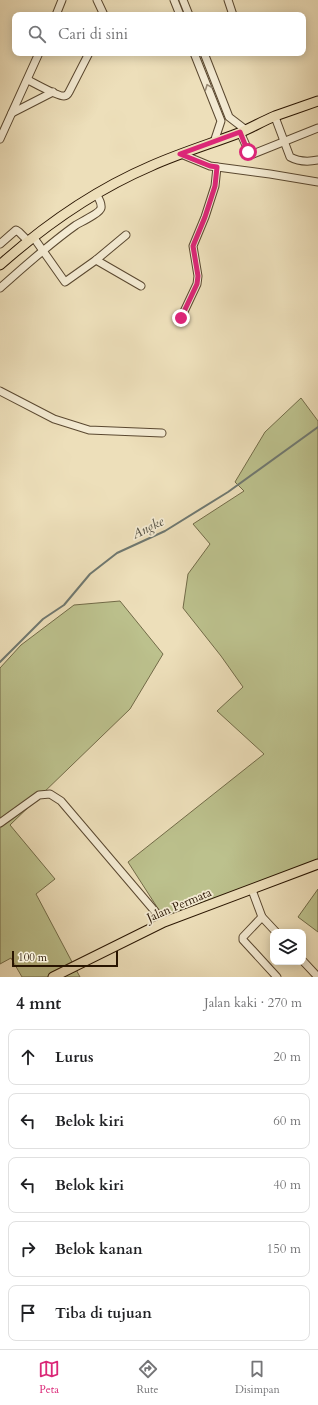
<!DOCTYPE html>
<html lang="id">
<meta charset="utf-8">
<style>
body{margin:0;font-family:Cardo,serif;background:#f2f2f2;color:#202124}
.controls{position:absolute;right:12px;bottom:12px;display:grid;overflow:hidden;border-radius:8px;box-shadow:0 2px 10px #0003}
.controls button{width:36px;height:36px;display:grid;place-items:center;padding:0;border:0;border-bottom:1px solid #e0e0e0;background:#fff;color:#202124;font:20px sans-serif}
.scale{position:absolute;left:12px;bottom:10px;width:106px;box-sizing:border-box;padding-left:4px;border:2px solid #291502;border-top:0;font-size:11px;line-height:14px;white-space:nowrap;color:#291502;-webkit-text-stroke:3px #f3ead2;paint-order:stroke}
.stop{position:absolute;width:12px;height:12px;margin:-9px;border:3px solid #db2777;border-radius:50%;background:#fff}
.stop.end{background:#db2777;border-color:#fff;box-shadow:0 1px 4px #0008}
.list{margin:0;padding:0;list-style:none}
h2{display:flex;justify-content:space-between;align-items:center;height:52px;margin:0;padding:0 16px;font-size:17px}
h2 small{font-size:13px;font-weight:400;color:#757577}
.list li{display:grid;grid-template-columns:26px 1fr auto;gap:12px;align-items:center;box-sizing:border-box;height:56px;margin:0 8px 8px;padding:0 8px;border:1px solid #e0e0e0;border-radius:8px}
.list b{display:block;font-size:15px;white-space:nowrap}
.list em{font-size:13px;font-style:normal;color:#757577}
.icon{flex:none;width:22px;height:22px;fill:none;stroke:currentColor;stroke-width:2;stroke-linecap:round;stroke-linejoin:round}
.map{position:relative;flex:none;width:318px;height:977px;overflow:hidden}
.search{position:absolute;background:#fff;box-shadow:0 2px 10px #0003;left:12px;right:12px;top:12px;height:44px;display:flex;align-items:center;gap:10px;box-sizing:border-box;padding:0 14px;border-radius:8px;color:#757577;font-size:15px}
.sheet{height:372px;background:#fff}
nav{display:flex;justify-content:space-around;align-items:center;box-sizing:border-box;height:56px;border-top:1px solid #e0e0e0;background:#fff;font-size:11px;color:#757577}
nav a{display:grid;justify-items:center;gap:2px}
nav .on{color:#db2777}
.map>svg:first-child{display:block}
</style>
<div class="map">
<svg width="318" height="977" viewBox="0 0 318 977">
<rect width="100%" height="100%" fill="#eddfba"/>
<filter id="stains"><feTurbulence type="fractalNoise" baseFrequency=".005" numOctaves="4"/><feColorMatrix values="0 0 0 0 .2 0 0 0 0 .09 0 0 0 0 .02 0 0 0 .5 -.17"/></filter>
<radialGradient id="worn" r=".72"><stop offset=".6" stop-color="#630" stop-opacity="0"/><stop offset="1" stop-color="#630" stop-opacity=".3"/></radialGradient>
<g fill="#bcc18d" stroke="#726b48">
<polygon points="301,398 318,421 318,861 166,921 128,862 264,754 217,711 243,687 221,656 183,608 188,574 210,544 193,524 244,491 235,482 265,432"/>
<polygon points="120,601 163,654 130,709 10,825 55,879 36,894 80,977 22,977 11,958 0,964 0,668 21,645 74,605"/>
<polygon points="318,889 318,932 298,917"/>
</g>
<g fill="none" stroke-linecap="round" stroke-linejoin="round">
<polyline stroke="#6f7870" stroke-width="2" points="0,662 43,619 64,605 90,574 117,553 165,531 228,492 318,427"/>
<g stroke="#5a4830" stroke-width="9">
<g id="minor">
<polyline points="97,0 104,15"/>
<polyline points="174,0 180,15"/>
<polyline points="183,0 189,15"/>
<polyline points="228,0 233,15"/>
<polyline points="56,15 62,0"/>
<polyline points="194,53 221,121 214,142"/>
<polyline points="204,53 229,117 246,130"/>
<path d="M 28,80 C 34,83 59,97 64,96 C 66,96 68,94 69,92 L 89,53"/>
<polyline points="12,113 53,92"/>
<path d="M 275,117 L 290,157 C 299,162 308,162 318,160"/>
<polyline points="240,132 249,152 253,154 318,128"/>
<polyline points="0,139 39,53"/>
<polyline points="181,154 210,166 270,174 318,182"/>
<polyline points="34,238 65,282 96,260 126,235"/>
<polyline points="0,244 16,230 19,232 28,241"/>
<polyline points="96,260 141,286"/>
<path d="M 0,288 C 25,266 49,244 76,225 C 81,222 100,213 101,208 C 102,203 98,197 96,194"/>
<polyline points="181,318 197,284 198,276 193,246 205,217 215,186 217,167"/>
<polyline points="0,391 54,419 89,430 162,433"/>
<polyline points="0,823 39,795 50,794 61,801 164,922"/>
<polyline points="252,890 262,917 276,932"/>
<polyline points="262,917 243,937 243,940 277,977"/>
<polyline points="303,961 318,977"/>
</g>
</g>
<g stroke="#291502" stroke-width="11">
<g id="major">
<path d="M 0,265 C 45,225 95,190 151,166 C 180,153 210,144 239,133 C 251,128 263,121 275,116 C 289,111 304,106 318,101"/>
<polyline points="53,977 164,922 318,864"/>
</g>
</g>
<use href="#minor" stroke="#f3ead2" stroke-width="7"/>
<use href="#major" stroke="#eddfba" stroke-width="9"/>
</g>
<defs><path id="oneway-chevron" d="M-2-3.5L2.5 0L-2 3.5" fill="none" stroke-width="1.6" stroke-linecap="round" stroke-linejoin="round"/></defs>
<use stroke="#988a74" href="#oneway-chevron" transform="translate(208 87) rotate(-111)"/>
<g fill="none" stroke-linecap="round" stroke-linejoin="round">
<polyline stroke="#db2777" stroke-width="5" points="181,318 197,284 198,276 193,246 205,217 215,186 217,167 210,166 180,154 240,132 248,152"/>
</g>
<g text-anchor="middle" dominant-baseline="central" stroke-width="3.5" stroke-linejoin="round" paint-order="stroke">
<g font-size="12" fill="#291502" stroke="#f3ead2">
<text transform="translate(179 905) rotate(-23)">Jalan Permata</text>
</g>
<g font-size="13" font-style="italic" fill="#524f42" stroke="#f3ead2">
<text transform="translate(148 528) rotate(-26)">Angke</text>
</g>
</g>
<rect width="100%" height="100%" filter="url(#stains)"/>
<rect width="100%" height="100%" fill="url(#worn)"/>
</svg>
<div class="controls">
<button><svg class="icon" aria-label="layers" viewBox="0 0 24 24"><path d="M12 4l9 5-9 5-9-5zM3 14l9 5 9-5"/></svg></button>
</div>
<div class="scale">100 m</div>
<div class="stop" style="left:248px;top:152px"></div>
<div class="stop end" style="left:181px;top:318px"></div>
<div class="search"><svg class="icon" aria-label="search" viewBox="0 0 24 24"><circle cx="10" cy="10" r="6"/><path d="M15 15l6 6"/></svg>Cari di sini</div>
</div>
<section class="sheet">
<h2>4 mnt<small>Jalan kaki · 270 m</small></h2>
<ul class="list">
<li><svg class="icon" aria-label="ahead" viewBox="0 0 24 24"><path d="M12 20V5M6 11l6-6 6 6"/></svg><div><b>Lurus</b></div><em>20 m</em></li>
<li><svg class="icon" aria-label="left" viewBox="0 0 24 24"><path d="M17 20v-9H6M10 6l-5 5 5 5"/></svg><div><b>Belok kiri</b></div><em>60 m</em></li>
<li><svg class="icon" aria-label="left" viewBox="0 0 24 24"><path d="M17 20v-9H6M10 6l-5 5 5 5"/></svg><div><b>Belok kiri</b></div><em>40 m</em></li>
<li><svg class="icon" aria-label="right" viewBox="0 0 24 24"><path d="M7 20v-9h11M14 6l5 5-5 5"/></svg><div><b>Belok kanan</b></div><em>150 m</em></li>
<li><svg class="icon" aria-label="arrive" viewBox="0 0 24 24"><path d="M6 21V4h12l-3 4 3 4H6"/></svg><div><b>Tiba di tujuan</b></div></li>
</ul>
</section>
<nav>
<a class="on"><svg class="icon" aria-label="map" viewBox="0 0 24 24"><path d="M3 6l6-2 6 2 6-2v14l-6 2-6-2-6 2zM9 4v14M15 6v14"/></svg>Peta</a>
<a><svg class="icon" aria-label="directions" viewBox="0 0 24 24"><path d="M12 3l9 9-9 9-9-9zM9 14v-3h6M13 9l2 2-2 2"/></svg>Rute</a>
<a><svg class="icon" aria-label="saved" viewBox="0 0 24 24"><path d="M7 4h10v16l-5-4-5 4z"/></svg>Disimpan</a>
</nav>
